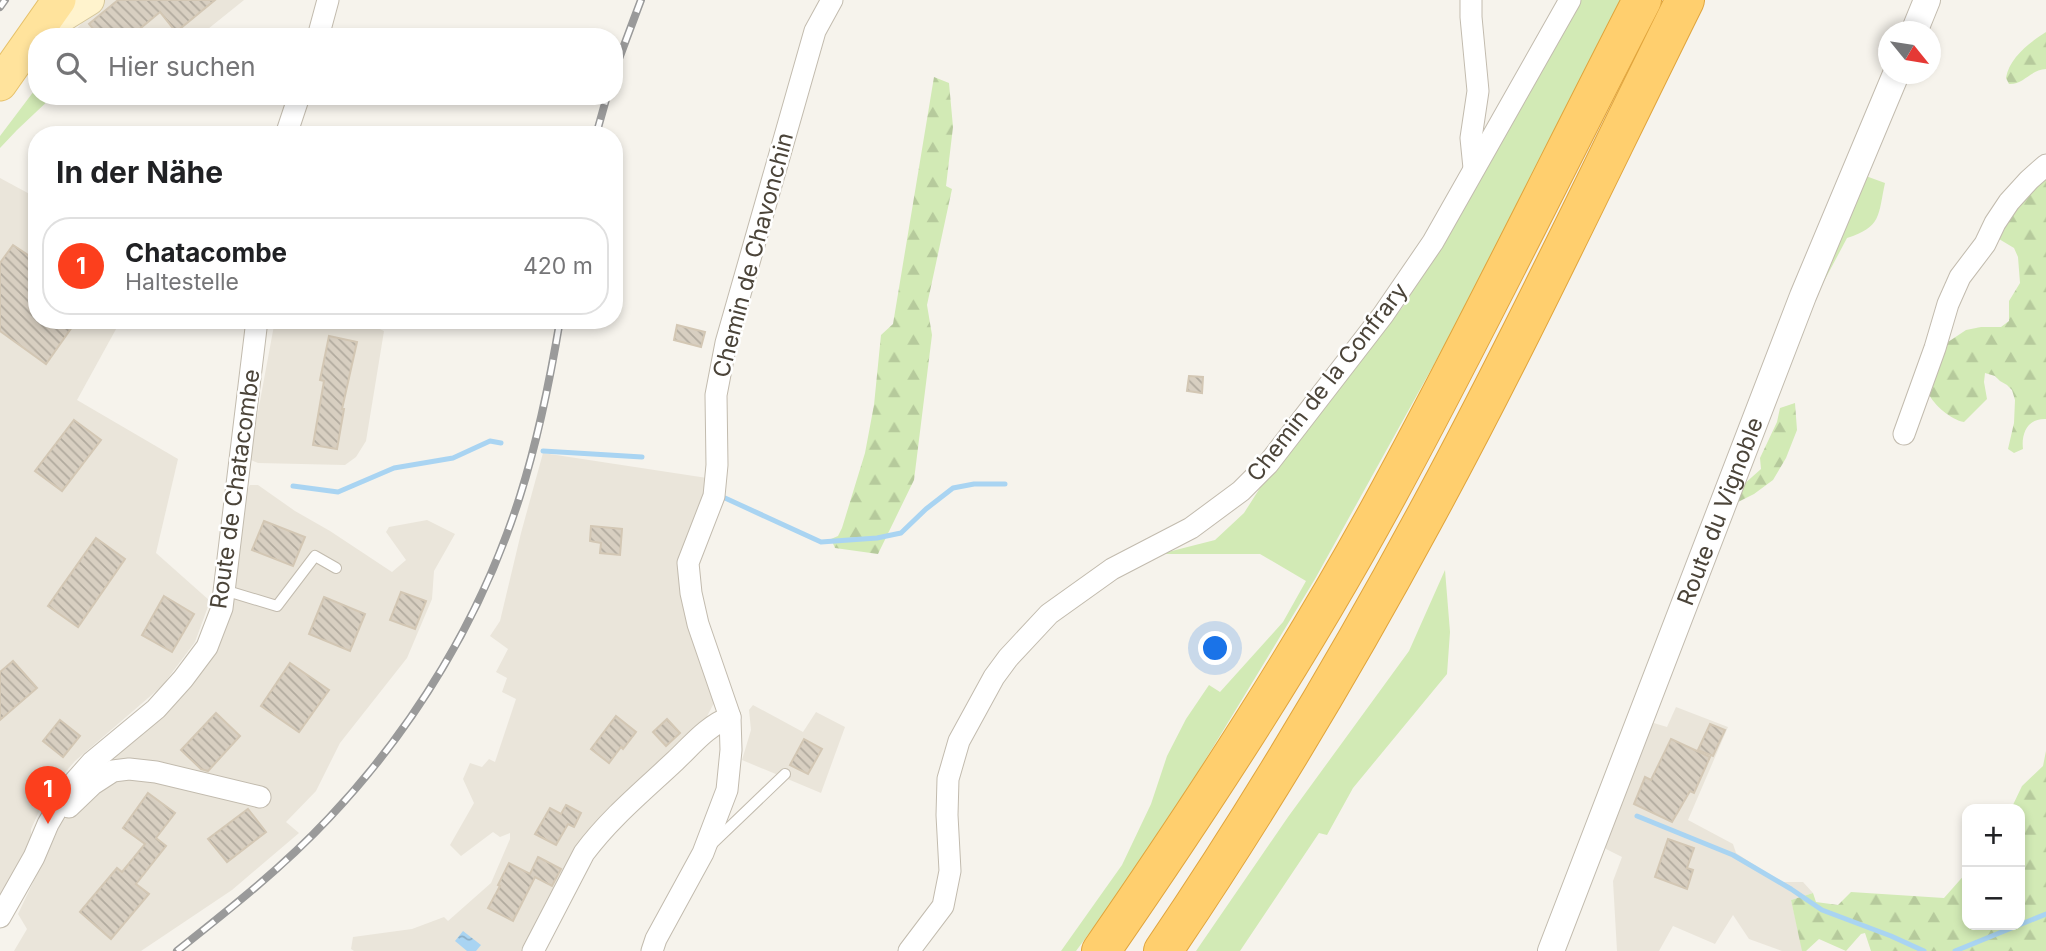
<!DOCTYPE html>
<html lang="de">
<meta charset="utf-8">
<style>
body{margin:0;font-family:Inter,sans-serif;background:#f6f6f6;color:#202124}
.controls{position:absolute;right:21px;bottom:21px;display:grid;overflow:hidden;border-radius:14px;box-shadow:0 4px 10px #0003}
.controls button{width:63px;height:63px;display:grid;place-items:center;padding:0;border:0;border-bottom:2px solid #e0e0e0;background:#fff;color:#202124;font:35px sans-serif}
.compass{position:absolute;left:1878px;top:21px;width:63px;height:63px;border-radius:50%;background:#fff;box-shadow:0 4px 10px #0003;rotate:120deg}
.you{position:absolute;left:1216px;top:649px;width:24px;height:24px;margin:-18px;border:5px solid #fff;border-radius:50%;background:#1a73e8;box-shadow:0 0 0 10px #1a73e833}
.badge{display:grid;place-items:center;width:46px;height:46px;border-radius:50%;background:#fc3f1d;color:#fff;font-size:23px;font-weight:700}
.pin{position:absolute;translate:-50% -58px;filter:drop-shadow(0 2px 4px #0008)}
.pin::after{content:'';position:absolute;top:37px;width:24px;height:21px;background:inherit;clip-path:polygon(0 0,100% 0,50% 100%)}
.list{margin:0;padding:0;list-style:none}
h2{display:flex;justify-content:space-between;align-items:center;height:91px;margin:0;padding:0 28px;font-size:30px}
h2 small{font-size:23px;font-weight:400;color:#757577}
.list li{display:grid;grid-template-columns:46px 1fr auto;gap:21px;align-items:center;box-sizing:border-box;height:98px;margin:0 14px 14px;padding:0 14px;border:2px solid #e0e0e0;border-radius:28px}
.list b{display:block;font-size:26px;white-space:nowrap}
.list p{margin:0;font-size:23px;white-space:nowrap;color:#757577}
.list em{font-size:23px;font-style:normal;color:#757577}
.icon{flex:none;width:38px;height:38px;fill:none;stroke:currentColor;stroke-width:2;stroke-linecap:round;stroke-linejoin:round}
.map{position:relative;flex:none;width:2046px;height:951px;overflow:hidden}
.search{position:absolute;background:#fff;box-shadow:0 4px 10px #0003;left:28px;top:28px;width:595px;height:77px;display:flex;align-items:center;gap:18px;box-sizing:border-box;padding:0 24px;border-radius:28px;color:#757577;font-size:26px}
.panel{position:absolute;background:#fff;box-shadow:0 4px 10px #0003;left:28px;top:126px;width:595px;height:203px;border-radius:28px}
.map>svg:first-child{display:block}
</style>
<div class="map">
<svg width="2046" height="951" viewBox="0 0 2046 951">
<defs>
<pattern id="forest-firs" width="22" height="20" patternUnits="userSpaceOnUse" patternTransform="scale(1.75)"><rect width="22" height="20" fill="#d2eab5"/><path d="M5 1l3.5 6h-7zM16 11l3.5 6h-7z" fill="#b6ca9c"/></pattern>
<pattern id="water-ripples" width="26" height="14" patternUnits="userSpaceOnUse" patternTransform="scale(1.75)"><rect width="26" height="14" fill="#a9d4f2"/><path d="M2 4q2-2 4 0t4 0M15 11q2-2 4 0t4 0" fill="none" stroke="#8caec5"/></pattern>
<pattern id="building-back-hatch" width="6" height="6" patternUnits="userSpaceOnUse" patternTransform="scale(1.75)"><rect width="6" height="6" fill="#d8cfc1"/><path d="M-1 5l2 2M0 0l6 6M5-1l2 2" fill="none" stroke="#b1aa9e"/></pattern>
</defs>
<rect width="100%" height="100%" fill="#f6f3ec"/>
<g fill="#eae5da">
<polygon points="103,0 244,0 198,37 177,37 169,28 150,37 70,37 96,6"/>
<polygon points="0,178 37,198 37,320 121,320 77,400 178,459 156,553 210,601 195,642 162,686 75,761 48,792 31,829 31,840 0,900"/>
<polygon points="275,320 283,320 295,325 297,320 360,320 384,331 366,441 356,457 345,465 258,463 251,460 250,455"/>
<polygon points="543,453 707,478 691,554 715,701 701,728 620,807 526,951 354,951 351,949 353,937 412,929 444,917 448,921 491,883 510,839 510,833 500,837 493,832 461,856 450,845 474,803 463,779 470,763 482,767 489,759 495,762 516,699 502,692 507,678 496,672 508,649 490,636 500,621 521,533"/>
<polygon points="250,485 258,485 295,511 330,531 392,572 406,560 386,532 389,527 427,520 455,534 434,571 432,599 407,658 340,743 316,791 286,822 299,833 232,890 141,951 14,951 27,929 18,914 75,794 192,683 247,491"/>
<polygon points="753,705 803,732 816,712 845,727 821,793 742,760 751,730 749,710"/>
<polygon points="1676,707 1728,727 1688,820 1733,844 1736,853 1780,882 1803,882 1813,893 1791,900 1803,951 1782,951 1749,939 1733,915 1715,944 1673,926 1659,951 1617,951 1613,881 1622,857 1606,849 1604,836 1647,721 1667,727"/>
</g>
<g fill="#d2eab5">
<polygon points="1576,0 1622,0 1453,330 1315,579 1198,772 1111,904 1076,951 1061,951 1122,865 1151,804 1167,756 1186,719 1209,685 1220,692 1283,622 1306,581 1260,554 1160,554 1215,540 1244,513 1267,477 1405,304 1503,137"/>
<polygon points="37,87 37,96 53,96 17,130 0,148 0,136"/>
<path d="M 1863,175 L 1885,183 C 1878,215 1882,227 1847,238 L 1822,285 Z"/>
<polygon points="1445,570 1450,632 1447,674 1353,788 1327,835 1319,833 1240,951 1196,951 1288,817 1409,651"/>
</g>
<g fill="url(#forest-firs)">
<path d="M 2046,32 L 2046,69 C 2030,70 2023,85 2009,84 L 2006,78 C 2009,58 2030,42 2046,32 Z"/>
<polygon points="934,77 949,83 953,127 946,186 952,189 927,305 932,335 914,480 878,554 835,548 831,539 838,536 842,528 865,453 874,405 881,335 893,324"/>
<path d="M 2046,169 L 2046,419 C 2028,418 2021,433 2023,449 L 2014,453 L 2008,449 L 2014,423 L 2015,400 L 2012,390 L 2007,385 L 2000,381 L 1995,376 L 1985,373 L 1984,382 L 1987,399 L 1964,422 C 1951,420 1934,405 1928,393 L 1945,344 L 1966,330 L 1981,327 L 2001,327 L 2009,321 L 2009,301 L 2020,283 L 2018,257 L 2014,248 L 1999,239 L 1996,232 Z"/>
<polygon points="1795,403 1797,430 1786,458 1773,480 1754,494 1732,505 1743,485 1761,469 1760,458 1777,422 1780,408"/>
<polygon points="2046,751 2046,951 1871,951 1865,933 1861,934 1846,951 1819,939 1806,951 1802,951 1791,900 1813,893 1816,902 1838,905 1851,892 1944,898 1967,872 1967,925 2020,925 2020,809 2011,809 2022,786 2043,766"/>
</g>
<polygon fill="url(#water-ripples)" points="463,931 481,945 476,951 467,951 455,941"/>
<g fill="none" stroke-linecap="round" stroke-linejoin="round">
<g stroke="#a9d4f2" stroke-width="5">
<polyline points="543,451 642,457"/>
<polyline points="293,486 338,492 394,468 453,458 490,441 501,443"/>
<polyline points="725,498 821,542 877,538 901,533 926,509 953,488 974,484 1005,484"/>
<polyline points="1637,816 1733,855 1791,889 1822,910 1891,936 1924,951"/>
<polyline points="1955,951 2046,914"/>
</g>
</g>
<g fill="url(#building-back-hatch)" stroke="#d3c7b4" stroke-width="2">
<polygon points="118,0 215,0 176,32 160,12 130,37 100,37 89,24"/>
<polygon points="13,245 37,261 37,320 77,320 46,364 0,331 0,263"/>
<polygon points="677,325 705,332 701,347 674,340"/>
<polygon points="329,336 357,342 342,409 344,409 337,449 313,445 324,381 320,380"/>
<polygon points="1189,376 1203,377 1202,393 1187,391"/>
<polygon points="74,420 101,440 62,491 35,471"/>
<polygon points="264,521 305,537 293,566 252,550"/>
<polygon points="591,526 622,529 620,555 600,553 601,543 590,541"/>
<polygon points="96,538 125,559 78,627 48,606"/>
<polygon points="401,592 426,601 415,629 390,620"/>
<polygon points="164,596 194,614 172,652 142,635"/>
<polygon points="324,597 365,614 350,651 309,634"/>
<polygon points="13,661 37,688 0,720 0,672"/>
<polygon points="290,663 329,690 299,732 261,706"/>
<polygon points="216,713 240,736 208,771 201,769 181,750"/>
<polygon points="616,716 636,732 623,749 621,747 609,763 591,749"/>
<polygon points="667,719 680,733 666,746 653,732"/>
<polygon points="60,720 80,736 63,757 43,741"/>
<polygon points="1710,724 1725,730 1713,756 1698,750"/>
<polygon points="804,739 822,749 808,774 790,765"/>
<polygon points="1671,739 1710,757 1694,793 1690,791 1672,822 1634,804 1645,777 1651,780"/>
<polygon points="148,793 175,813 156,838 166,846 136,884 149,894 111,939 80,912 117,868 122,872 145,844 123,828"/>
<polygon points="566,805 581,813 574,827 568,824 556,845 535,834 550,808 561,814"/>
<polygon points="248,809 266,832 227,862 208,839"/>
<polygon points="1668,839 1694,848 1687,868 1693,870 1687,889 1655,877"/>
<polygon points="538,857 561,869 552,886 535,877 513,921 488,908 500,886 498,885 509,863 530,874"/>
</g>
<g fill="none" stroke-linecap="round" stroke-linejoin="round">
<g stroke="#c2bbae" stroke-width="12">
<g id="service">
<polyline points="224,590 277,606 315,556 336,568"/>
<polyline points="712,844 785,774"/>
</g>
</g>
<g stroke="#c2bbae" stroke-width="23">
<g id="minor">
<polyline points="1471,0 1471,17 1478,91 1471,138 1474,168"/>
<polyline points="318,37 328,0"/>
<polyline points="286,135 299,96"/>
<polyline points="1904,434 1935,348 1948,304 1960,277 1985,244 1995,223 2009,202 2029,180 2046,165"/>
<polyline points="69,807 93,784 113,771 129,769 156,772 260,797"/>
<polyline points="0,917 34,857 48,824 69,788 92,762 156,709 183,679 207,647 222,608 257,320"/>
<path d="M 533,951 L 584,853 C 610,818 643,791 675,761 C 692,745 707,726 730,717"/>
<polyline points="652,951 656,939 703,853 727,790 731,750 730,717 698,624 691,593 688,563 714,496 717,465 716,395 726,343 815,31 832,0"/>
<polyline points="909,951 943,906 950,871 947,815 948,779 959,741 994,677 1008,658 1049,614 1112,569 1191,528 1241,491 1268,464 1383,315 1433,242 1570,0"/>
</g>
</g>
<g stroke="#c2bbae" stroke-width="28">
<g id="tertiary">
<polyline points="1914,32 1927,0"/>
<path id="s1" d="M 1551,951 L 1803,296 L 1896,74"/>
</g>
</g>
<g stroke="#d6c79b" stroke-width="32">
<polyline id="secondary" points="36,33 89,0"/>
</g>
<g stroke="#e6c16a" stroke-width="35">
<polyline id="primary" points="0,84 59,0"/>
</g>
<g stroke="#e0a43c" stroke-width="40">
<g id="motorway">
<path d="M 1101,951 C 1204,802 1304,649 1390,490 C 1478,328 1558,163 1642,0"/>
<path d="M 1163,951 C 1258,811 1345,665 1425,517 C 1517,348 1599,173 1685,0"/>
</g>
</g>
<use href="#service" stroke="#fff" stroke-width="10"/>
<use href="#minor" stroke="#fff" stroke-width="21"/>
<use href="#tertiary" stroke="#fff" stroke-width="26"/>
<use href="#secondary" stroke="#fff3cd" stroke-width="30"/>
<use href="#primary" stroke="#ffe39c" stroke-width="33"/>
<use href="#motorway" stroke="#ffcf6e" stroke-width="38"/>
<g stroke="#9a9a9a" stroke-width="8">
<g id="rail">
<polyline points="0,7 5,0"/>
<polyline points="614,72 641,0"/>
<polyline points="596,135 607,96"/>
<path d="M 177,951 C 230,909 283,867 329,818 C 415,727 482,616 520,496 C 538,439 550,380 560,320"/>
</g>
</g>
<use href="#rail" stroke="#fff" stroke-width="5" stroke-dasharray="16" stroke-linecap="butt"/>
</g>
<g text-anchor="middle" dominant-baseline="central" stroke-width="5" stroke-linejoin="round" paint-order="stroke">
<g font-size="23" fill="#4b4439" stroke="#fff">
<text transform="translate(753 255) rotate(-75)">Chemin de Chavonchin</text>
<text transform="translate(1327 382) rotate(-52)">Chemin de la Confrary</text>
<text transform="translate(235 489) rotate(-82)">Route de Chatacombe</text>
<text stroke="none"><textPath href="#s1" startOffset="471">Route du Vignoble</textPath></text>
</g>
</g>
</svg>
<div class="controls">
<button>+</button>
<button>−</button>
</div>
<svg class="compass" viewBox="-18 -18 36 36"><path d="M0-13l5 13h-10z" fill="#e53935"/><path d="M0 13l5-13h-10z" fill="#757577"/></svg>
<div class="you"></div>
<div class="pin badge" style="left:48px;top:824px">1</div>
<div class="search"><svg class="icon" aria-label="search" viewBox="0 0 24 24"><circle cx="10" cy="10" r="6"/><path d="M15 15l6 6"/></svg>Hier suchen</div>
<section class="panel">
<h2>In der Nähe<small></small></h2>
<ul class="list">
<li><span class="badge">1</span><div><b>Chatacombe</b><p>Haltestelle</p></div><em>420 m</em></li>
</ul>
</section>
</div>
